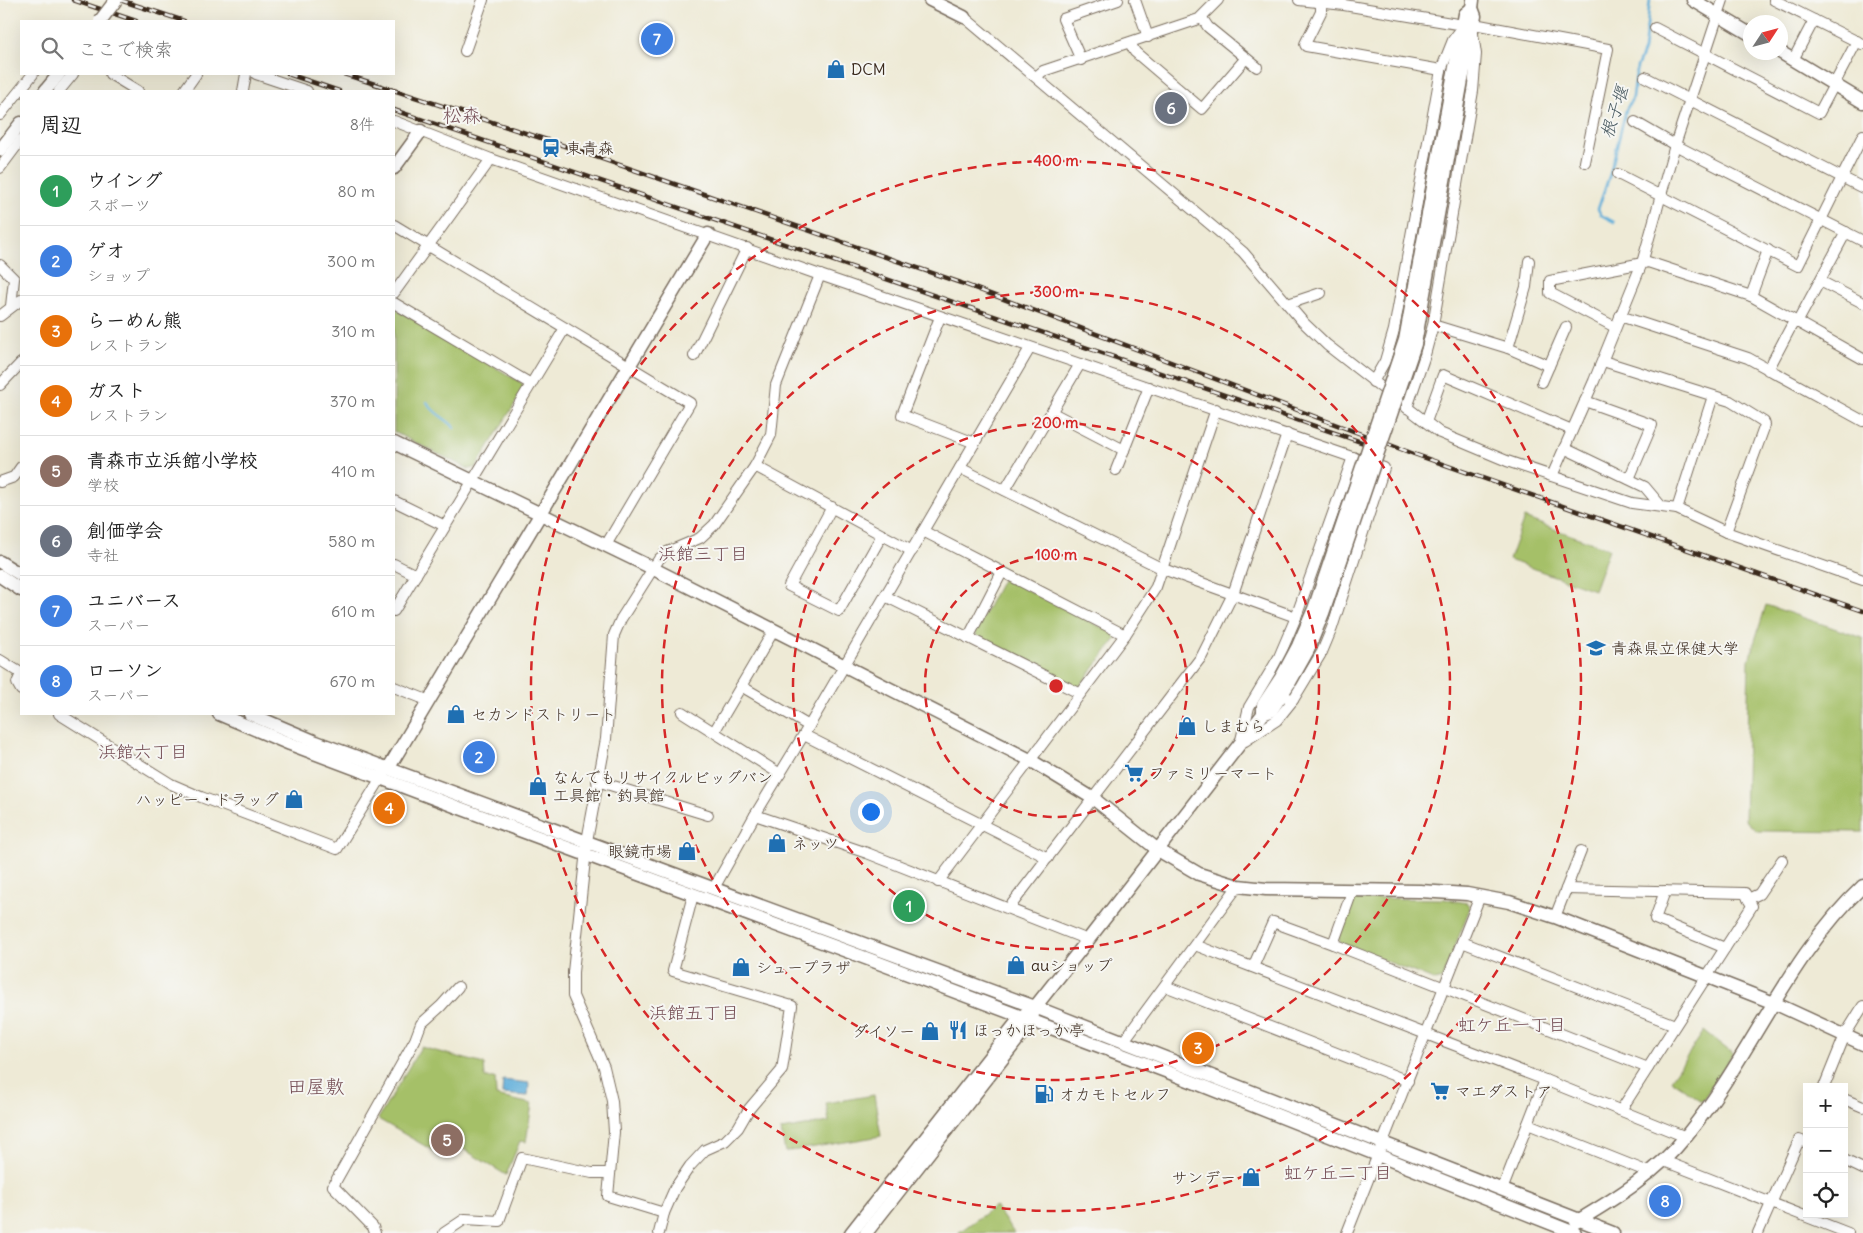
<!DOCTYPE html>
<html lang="ja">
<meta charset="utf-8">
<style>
body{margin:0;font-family:Delius,"Klee One",sans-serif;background:#f6f6f6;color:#222}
.controls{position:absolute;right:15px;bottom:15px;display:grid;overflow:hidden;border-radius:0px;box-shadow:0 5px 20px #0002}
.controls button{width:45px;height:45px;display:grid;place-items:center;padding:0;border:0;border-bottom:1px solid #e0e0e0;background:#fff;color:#222;font:25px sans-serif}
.compass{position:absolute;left:1743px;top:15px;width:45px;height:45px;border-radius:50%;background:#fff;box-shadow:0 5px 20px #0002;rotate:54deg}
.you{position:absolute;left:870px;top:811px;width:18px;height:18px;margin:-12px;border:4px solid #fff;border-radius:50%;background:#1a73e8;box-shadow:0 0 0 8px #1a73e833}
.badge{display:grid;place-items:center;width:32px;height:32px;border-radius:50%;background:#1f6fb2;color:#fff;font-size:16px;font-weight:700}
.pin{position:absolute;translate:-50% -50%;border:2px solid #fff;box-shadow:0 1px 5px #0006}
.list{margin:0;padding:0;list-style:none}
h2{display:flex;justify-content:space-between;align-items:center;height:65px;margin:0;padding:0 20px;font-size:21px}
h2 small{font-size:16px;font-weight:400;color:#767676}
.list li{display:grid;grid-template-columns:32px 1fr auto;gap:15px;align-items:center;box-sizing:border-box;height:70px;padding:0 20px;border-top:1px solid #e0e0e0}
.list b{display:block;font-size:19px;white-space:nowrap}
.list p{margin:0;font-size:16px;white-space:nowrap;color:#767676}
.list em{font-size:16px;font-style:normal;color:#767676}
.icon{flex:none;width:28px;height:28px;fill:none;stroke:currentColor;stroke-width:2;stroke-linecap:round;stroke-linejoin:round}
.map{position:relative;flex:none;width:1863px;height:1233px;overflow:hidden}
.search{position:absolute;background:#fff;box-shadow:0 5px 20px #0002;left:20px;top:20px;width:375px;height:55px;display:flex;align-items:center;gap:12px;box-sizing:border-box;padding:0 18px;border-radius:0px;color:#767676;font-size:19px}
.panel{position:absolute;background:#fff;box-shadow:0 5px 20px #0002;left:20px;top:90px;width:375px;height:625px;border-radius:0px}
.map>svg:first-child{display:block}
</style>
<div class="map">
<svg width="1863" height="1233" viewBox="0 0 1863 1233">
<rect width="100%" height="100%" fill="#f6f6f2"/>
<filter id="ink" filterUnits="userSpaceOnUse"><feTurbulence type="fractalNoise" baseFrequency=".02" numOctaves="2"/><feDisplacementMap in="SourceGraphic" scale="10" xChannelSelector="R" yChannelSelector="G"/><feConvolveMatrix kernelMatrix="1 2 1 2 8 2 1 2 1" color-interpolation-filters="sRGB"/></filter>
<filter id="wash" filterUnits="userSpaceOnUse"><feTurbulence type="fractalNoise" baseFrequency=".0096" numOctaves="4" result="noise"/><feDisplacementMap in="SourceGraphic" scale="20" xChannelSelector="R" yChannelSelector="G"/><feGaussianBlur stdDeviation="1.12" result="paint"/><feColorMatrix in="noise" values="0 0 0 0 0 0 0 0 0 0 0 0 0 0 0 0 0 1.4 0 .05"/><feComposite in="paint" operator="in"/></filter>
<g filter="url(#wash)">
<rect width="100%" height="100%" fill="#eeead6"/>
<g fill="#a5c067" stroke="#707542">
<polygon points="394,308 522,383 524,389 476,467 469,469 394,432"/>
<polygon points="1524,518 1609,549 1594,590 1509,560"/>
<polygon points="1005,579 1115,634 1116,639 1080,686 1075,686 977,637 975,632 1002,580"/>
<polygon points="1766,605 1863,638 1863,832 1757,831 1745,820 1749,660"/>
<polygon points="1354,898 1445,899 1467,903 1470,908 1442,979 1436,981 1341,943 1338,937"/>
<polygon points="1704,1031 1733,1054 1702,1101 1671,1080"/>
<polygon points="421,1047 484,1064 485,1078 495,1078 496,1096 532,1104 526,1142 520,1141 506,1175 460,1147 446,1158 378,1119"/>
<polygon points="874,1095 881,1136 785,1152 781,1130 829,1122 826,1103"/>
<polygon points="995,1206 1014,1233 958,1233"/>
</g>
<polygon fill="#60afda" stroke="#4e6c7c" points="503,1080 529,1083 528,1096 502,1094"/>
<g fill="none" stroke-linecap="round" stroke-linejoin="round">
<g stroke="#60afda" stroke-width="2.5">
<polyline points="1614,222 1601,215 1598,209 1610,174 1626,110 1633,97 1637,67 1644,50 1650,0"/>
<path d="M 427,402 C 434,415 445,417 455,428"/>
</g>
</g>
</g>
<g filter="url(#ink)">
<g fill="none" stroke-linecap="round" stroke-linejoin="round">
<g stroke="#7a6d5e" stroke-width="12">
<g id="minor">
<polyline points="1135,0 1148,37"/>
<polyline points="1299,0 1344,5 1463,25"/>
<polyline points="1774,0 1862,44"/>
<polyline points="1321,3 1321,12 1305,44 1306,46 1441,70"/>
<polyline points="964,17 1243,252 1303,322 1327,345 1440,433 1507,461 1632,503 1677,509 1726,532 1863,580"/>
<polyline points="1202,18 1208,27 1257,67"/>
<polyline points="1474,24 1608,49 1585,162"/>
<polyline points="1655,28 1819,113 1857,41"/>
<polyline points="1130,43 1135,52 1202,109 1246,58"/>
<polyline points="465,51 483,0"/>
<polyline points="1081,60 1063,19 1118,0"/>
<polyline points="1793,60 1814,20"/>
<polyline points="110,74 138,91"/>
<polyline points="256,74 307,91"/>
<polyline points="1037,76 1043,71 1199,19 1218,0"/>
<polyline points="1645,77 1863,188"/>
<polyline points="59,91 73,74"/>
<polyline points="184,91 196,74"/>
<polyline points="243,91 246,74"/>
<polyline points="0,115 33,74"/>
<polyline points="394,121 491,159 820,275 1384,468 1332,628 1322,652 1293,700 1282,695"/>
<polyline points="1635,122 1675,145 1863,241"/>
<polyline points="0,168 21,140"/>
<polyline points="1618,174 1798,266 1863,135"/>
<polyline points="394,225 690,403 606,545"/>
<polyline points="0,265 14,279 11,306"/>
<polyline points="1820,281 1863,303"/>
<polyline points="394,293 491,159"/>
<polyline points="1751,296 1768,250"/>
<polyline points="394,303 531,384"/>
<polyline points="1288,304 1321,293"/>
<polyline points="0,316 21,300"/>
<polyline points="1620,316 1748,358 1863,421"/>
<polyline points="940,317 902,415 975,443"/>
<polyline points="1797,323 1846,232"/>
<polyline points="1433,325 1508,348 1549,366"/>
<polyline points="1615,327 1550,293 1550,281 1648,262 1751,296 1863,359"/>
<polyline points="1508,348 1526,287 1529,261"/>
<polyline points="694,356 747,248"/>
<polyline points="1603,361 1730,401 1764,422 1765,425 1726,532"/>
<polyline points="1768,370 1794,321"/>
<polyline points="1373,382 1385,361 1394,330 1441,70 1453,40 1462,28"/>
<polyline points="1542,382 1566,327"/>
<polyline points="0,385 21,363"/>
<polyline points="1585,401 1652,425 1629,479"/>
<polyline points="1407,408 1425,355 1433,325 1473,91 1476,54 1473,34"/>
<polyline points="1051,412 1124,450 1149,387"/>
<polyline points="1426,422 1443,375 1572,430"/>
<polyline points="1564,448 1645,487 1661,506"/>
<polyline points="755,466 912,551"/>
<polyline points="960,468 1163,569 1296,617 1353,457"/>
<polyline points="1116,470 1124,450"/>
<polyline points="1552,476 1594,381 1642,263 1675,145 1723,0"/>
<polyline points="0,482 14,477 21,467"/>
<polyline points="1005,490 1080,364"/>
<polyline points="394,501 445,526"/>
<polyline points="832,507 789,586 839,611 882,535"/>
<polyline points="1677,509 1713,396"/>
<polyline points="923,531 1125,635"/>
<polyline points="394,564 416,575"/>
<polyline points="885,596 1079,693"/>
<polyline points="394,611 565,328"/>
<polyline points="968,638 1002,572"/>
<polyline points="0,660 21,673"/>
<polyline points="21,674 17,683 21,690"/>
<polyline points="741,686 809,726"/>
<polyline points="394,687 427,700"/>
<polyline points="682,712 780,774"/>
<polyline points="59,714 171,784 201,797 337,849 384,773"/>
<polyline points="714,732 774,630"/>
<polyline points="804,735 1048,858"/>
<polyline points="1241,740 1249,707 1279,657 1296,617"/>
<polyline points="1245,741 1277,720 1293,700"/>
<polyline points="597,781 708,815"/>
<polyline points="755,815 867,853 1088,940"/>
<polyline points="938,882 1125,635 1156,587 1216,409"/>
<polyline points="714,888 755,815 809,726 1030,348"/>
<polyline points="1353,889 1333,944 1648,1068"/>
<polyline points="1566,889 1745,893 1752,906 1621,1110"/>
<polyline points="1665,891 1655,919 1725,948"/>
<polyline points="1748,899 1759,894 1782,860"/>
<polyline points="1009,908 1202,656 1233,594 1287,434"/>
<polyline points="1555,917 1581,851"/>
<polyline points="1462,942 1675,1025"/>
<polyline points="1195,945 1545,1080 1686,1137"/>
<polyline points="1253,967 1273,922 1333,944"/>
<polyline points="1165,986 1408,1081"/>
<polyline points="1123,1042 1238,886"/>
<polyline points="1824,1087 1845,1035 1863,1006"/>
<polyline points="1844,1099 1863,1107"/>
<polyline points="1528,1124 1651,1173"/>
<polyline points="1844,1160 1863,1169"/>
<polyline points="1664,1161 1848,1233"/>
<polyline points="1502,1190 1545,1080"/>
<polyline points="664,1213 675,1188 690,1166 705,1150 725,1141 738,1128 749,1109 782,1070 792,1006 673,971 693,895"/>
<polyline points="375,1233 373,1227 333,1186 415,1040 421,1024 441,1006 458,987"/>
<polyline points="444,1233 465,1219 499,1221 522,1158 592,1173 610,1173"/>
<polyline points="659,1233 664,1213 608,1196 614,1132 612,1101 604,1067 573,996 573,972 587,841 606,739 614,635 621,619 659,559 667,552 700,538 714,525 755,466 771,435 776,385 820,275"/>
<polyline points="1347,1233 1480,896"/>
<polyline points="1758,1233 1799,1140 1807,1143"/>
</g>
</g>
<g stroke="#7a6d5e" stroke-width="15">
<g id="tertiary">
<polyline points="930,0 964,17"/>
<polyline points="1693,0 1750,34"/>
<polyline points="1780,52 1863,102"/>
<polyline points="1453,78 1465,14 1472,8"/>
<polyline points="1462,80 1475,16 1472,8 1473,0"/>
<polyline points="45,91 59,74"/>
<polyline points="0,150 21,123"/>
<polyline points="394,168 421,131"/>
<polyline points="394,443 642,563 1030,760 1094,799 1158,850 1199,874 1238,886 1266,889 1420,891 1467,894 1509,902 1555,917 1774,1003 1863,1044"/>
<polyline points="0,562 21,575"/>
<polyline points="0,576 21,590"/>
<polyline points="219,714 290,744 457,807 879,963 1173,1074 1575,1233"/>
<polyline points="250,714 316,742 1035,1007 1613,1233"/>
<polyline points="1263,714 1263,705 1282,676"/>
<polyline points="388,769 708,234"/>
<path d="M 1576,1222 C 1616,1198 1657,1173 1686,1136 C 1751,1057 1788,956 1863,886"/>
<polyline points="851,1233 1021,1017 1035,1007 1088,940 1263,714 1271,711 1290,682"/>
<polyline points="866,1233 1032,1021 1033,1014"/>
</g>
</g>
<use href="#minor" stroke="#fff" stroke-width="10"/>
<use href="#tertiary" stroke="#fff" stroke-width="12"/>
<g stroke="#3b2a1e" stroke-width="4.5">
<g id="rail">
<polyline points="73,0 136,21"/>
<polyline points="120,0 184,21"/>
<polyline points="288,74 339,91"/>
<polyline points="344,74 553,142 961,283 1414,454 1863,611"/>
<polyline points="394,110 1367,444"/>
</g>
</g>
<use href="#rail" stroke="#f6f6f2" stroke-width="2.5" stroke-dasharray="8" stroke-linecap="butt"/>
<g stroke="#7a6d5e" stroke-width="15" stroke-linecap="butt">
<g id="tertiary-bridge">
<polyline points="100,21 116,0"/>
<polyline points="1282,676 1298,646 1314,609 1405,340 1453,78"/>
<polyline points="1290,682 1308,650 1323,613 1415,344 1462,80"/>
</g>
</g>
<use href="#tertiary-bridge" stroke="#fff" stroke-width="12"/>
</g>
</g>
<g fill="none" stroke="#d62828" stroke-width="2.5" stroke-dasharray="9 6">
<circle cx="1056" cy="686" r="131"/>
<circle cx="1056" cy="686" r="263"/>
<circle cx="1056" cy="686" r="394"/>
<circle cx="1056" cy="686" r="525"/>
</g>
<defs>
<g id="shop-bare" transform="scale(1.5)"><path d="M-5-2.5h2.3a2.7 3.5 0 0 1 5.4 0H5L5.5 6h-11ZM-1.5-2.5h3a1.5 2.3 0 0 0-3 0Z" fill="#1f6fb2" stroke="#f6f6f2" stroke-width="2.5" paint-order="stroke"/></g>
<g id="station-bare" transform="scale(1.5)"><path d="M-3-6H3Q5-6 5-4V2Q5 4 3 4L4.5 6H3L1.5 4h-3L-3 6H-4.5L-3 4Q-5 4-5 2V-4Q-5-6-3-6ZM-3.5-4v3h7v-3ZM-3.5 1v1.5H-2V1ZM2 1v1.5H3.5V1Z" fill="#1f6fb2" stroke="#f6f6f2" stroke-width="2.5" paint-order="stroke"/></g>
<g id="university-bare" transform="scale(1.5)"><path d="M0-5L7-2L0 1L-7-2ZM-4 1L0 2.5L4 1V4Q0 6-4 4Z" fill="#1f6fb2" stroke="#f6f6f2" stroke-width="2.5" paint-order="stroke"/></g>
<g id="supermarket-bare" transform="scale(1.5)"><path d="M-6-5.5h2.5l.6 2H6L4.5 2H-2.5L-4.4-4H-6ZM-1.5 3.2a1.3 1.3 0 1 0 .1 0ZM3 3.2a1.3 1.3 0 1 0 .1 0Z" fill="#1f6fb2" stroke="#f6f6f2" stroke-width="2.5" paint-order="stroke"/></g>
<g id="restaurant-bare" transform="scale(1.5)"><path d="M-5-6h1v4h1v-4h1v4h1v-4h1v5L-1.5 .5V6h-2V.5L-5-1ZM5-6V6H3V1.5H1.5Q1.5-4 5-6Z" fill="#1f6fb2" stroke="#f6f6f2" stroke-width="2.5" paint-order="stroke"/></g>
<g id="fuel-bare" transform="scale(1.5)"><path d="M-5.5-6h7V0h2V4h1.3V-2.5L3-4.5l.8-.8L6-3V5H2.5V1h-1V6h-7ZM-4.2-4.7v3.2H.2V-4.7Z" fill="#1f6fb2" stroke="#f6f6f2" stroke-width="2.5" paint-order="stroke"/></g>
</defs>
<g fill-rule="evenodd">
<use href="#shop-bare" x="836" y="69"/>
<use href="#station-bare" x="551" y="148"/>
<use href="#university-bare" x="1596" y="648"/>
<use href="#shop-bare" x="456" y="714"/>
<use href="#shop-bare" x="1187" y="726"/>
<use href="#supermarket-bare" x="1134" y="773"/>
<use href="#shop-bare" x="538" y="786"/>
<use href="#shop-bare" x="294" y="799"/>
<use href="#shop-bare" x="777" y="843"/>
<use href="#shop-bare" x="687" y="851"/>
<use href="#shop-bare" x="1016" y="965"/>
<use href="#shop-bare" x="741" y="967"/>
<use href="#restaurant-bare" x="958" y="1030"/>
<use href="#shop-bare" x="930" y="1031"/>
<use href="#supermarket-bare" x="1440" y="1091"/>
<use href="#fuel-bare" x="1044" y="1094"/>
<use href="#shop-bare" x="1251" y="1177"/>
</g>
<g text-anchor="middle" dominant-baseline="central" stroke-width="4" stroke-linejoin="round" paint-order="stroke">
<g font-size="16" fill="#3b2a1e" stroke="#f6f6f2" text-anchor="start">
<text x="851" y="69">DCM</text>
<text x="566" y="148">東青森</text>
<text x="1611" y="648">青森県立保健大学</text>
<text x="471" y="714">セカンドストリート</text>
<text x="1202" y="726">しまむら</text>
<text x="1149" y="773">ファミリーマート</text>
<text x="553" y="777">なんでもリサイクルビッグバン<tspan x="553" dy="18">工具館・釣具館</tspan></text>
<text x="279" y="799" text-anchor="end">ハッピー・ドラッグ</text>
<text x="792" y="843">ネッツ</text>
<text x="672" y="851" text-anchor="end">眼鏡市場</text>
<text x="1031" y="965">auショップ</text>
<text x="756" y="967">シュープラザ</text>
<text x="973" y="1030">ほっかほっか亭</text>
<text x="915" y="1031" text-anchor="end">ダイソー</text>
<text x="1455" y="1091">マエダストア</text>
<text x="1059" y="1094">オカモトセルフ</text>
<text x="1236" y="1177" text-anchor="end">サンデー</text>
</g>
<g font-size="18" font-style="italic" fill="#485960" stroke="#f6f6f2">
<text transform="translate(1614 112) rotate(-72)">根子堰</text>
</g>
<g font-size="18" fill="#744d54" stroke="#f6f6f2">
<text x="703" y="553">浜館三丁目</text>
<text x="143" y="751">浜館六丁目</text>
<text x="694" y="1012">浜館五丁目</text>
<text x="1512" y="1024">虹ケ丘一丁目</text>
<text x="1338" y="1172">虹ケ丘二丁目</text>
</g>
<g font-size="19" fill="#744d54" stroke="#f6f6f2">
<text x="462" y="115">松森</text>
<text x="316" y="1086">田屋敷</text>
</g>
</g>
<circle cx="1056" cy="686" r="8" fill="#d62828" stroke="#f6f6f2" stroke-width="2.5"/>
<g font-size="15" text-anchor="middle" font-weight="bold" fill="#d62828" stroke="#f6f6f2" stroke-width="4" stroke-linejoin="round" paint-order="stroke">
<text x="1056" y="166">400 m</text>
<text x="1056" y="297">300 m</text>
<text x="1056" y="428">200 m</text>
<text x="1056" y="560">100 m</text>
</g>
</svg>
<div class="controls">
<button>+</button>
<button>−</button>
<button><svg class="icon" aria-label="locate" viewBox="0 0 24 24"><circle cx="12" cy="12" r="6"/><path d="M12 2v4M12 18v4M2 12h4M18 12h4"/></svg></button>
</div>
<svg class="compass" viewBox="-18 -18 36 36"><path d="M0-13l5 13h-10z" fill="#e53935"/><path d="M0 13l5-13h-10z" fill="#767676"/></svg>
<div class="you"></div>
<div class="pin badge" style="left:909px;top:906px;background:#2e9e5b">1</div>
<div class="pin badge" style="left:479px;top:757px;background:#3f7fe0">2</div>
<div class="pin badge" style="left:1198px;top:1048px;background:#e8710a">3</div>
<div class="pin badge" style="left:389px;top:808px;background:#e8710a">4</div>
<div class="pin badge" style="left:447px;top:1140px;background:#8d6e63">5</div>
<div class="pin badge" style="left:1171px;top:108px;background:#6b7280">6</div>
<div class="pin badge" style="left:657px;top:39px;background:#3f7fe0">7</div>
<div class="pin badge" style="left:1665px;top:1201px;background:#3f7fe0">8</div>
<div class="search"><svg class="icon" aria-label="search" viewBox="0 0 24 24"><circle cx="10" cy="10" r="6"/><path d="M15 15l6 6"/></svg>ここで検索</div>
<section class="panel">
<h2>周辺<small>8件</small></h2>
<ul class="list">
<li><span class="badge" style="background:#2e9e5b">1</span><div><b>ウイング</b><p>スポーツ</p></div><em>80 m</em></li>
<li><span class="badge" style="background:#3f7fe0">2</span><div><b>ゲオ</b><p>ショップ</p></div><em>300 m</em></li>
<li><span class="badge" style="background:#e8710a">3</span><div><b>らーめん熊</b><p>レストラン</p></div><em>310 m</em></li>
<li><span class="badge" style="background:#e8710a">4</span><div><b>ガスト</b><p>レストラン</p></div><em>370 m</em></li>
<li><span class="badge" style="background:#8d6e63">5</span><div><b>青森市立浜館小学校</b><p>学校</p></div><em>410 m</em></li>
<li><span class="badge" style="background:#6b7280">6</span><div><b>創価学会</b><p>寺社</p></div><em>580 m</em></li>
<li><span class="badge" style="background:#3f7fe0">7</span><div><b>ユニバース</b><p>スーパー</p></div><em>610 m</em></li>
<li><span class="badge" style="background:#3f7fe0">8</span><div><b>ローソン</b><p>スーパー</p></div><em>670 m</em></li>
</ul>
</section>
</div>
